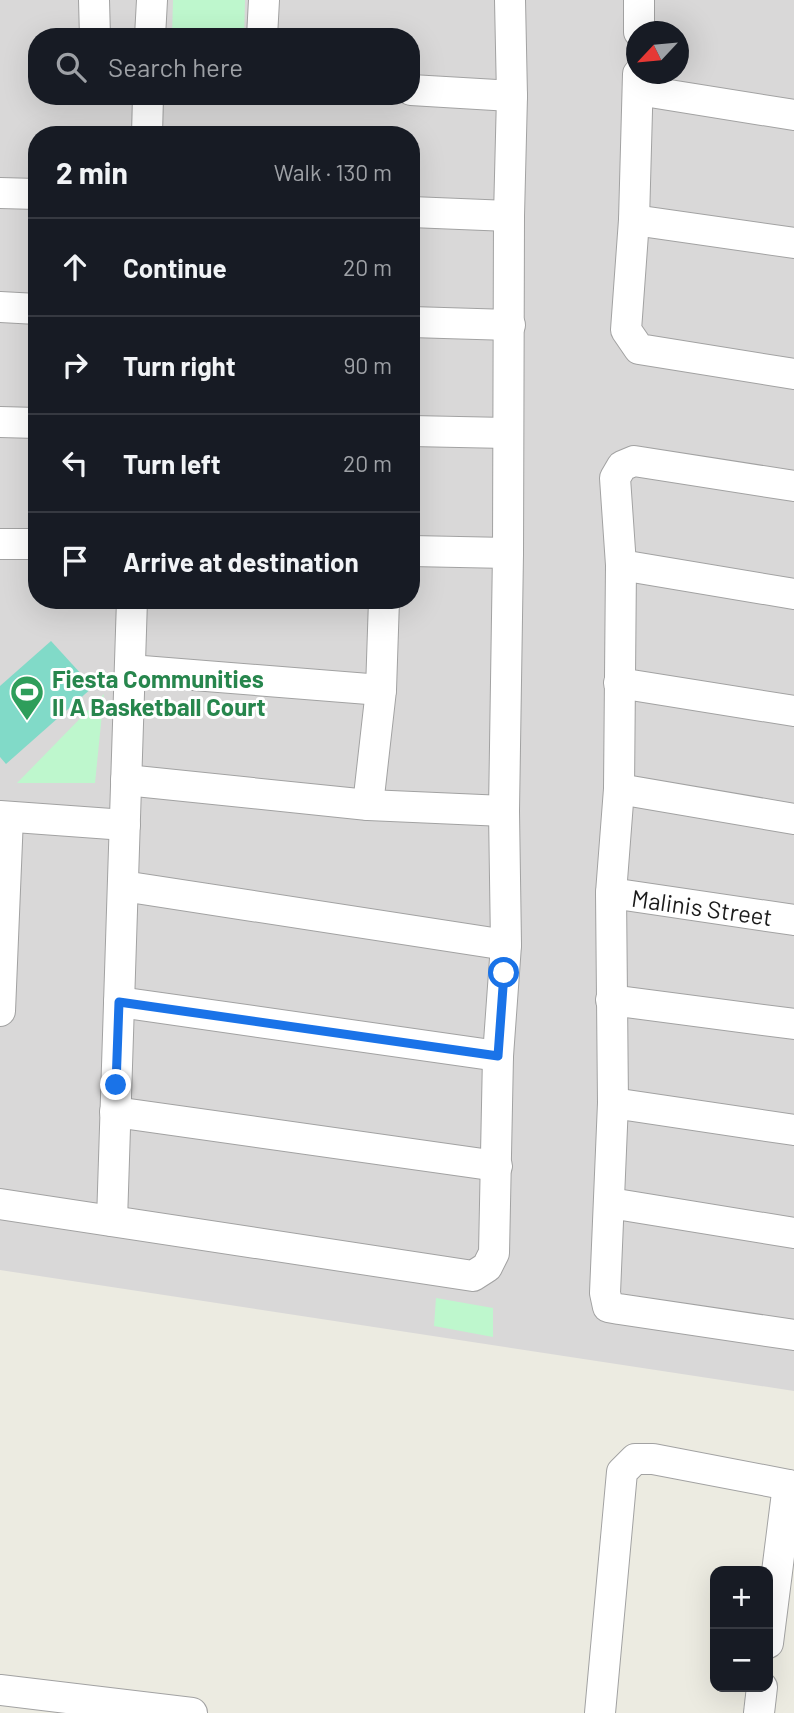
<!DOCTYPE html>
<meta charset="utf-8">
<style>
body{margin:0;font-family:Barlow,sans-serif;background:#20242c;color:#f1f3f6}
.controls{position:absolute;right:21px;bottom:21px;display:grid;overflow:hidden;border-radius:14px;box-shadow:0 7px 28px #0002}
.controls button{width:63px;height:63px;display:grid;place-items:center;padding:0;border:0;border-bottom:2px solid #363941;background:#171b24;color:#f1f3f6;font:35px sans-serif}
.compass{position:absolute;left:626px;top:21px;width:63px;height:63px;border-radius:50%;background:#171b24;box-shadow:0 7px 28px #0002;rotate:244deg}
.stop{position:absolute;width:21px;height:21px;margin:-16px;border:5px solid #1a73e8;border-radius:50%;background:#fff}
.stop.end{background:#1a73e8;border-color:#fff;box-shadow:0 2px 7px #0008}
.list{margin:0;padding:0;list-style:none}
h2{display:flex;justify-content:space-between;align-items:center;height:91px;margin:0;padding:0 28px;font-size:30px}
h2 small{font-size:23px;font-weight:400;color:#9ea1a6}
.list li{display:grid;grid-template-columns:46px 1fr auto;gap:21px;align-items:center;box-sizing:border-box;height:98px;padding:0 28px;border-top:2px solid #363941}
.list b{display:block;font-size:26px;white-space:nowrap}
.list em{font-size:23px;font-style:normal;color:#9ea1a6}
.icon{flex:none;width:38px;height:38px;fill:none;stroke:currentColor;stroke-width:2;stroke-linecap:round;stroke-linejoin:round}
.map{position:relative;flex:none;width:794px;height:1713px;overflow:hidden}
.search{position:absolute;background:#171b24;box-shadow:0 7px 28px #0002;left:28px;top:28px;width:392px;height:77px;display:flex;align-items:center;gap:18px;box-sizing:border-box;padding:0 24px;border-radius:28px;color:#9ea1a6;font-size:26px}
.panel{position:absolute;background:#171b24;box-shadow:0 7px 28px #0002;left:28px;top:126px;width:392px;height:483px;border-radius:28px}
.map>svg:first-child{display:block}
</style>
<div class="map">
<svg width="794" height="1713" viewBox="0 0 794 1713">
<rect width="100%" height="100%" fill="#ecebe1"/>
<path fill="#d9d8d8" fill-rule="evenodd" d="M 0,0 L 794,0 L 794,1391 L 0,1270 ZM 636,32 L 678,32 L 678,74 L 636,74 ZM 37,37 L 411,37 L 411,96 L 37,96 ZM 37,135 L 411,135 L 411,600 L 37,600 Z"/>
<g fill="#bef7cd">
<polygon points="173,0 245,0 244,37 172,37"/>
<polygon points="104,694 95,783 17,783"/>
<polygon points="436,1298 493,1308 493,1337 434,1326"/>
</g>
<polygon fill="#81dac8" points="51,641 93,687 6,764 0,757 0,686"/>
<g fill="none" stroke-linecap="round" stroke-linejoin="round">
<g stroke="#a2a2a2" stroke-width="32">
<g id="minor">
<polyline points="94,0 95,37"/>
<polyline points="639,32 639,0"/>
<polyline points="150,37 152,0"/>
<polyline points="262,37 264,0"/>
<polyline points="638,74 634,220 626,330 639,349 794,374"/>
<polyline points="411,90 512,96"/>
<polyline points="638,90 794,115"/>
<polyline points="147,135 148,96"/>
<polyline points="0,193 37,194"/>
<polyline points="411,212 509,216"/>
<polyline points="634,220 794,243"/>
<polyline points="0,307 37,309"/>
<polyline points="411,322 510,325"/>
<polyline points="0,422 37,423"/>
<polyline points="411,431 507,433"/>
<polyline points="794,486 634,461 622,466 615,478 621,565 619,789 611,893 613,1103 605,1293 608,1307 619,1309 794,1335"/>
<polyline points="0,544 37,544"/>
<polyline points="508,553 509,216 512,96 510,0"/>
<polyline points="621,565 794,594"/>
<polyline points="130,670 381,690"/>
<polyline points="619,683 794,711"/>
<polyline points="126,780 368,805 504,811"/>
<polyline points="619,789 794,819"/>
<polyline points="368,805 381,690 384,600"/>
<polyline points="0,816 125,825"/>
<polyline points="123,886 506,945"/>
<polyline points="611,893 794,920"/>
<polyline points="611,1000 794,1024"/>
<polyline points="119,1002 498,1056"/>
<polyline points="0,1011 8,817"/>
<polyline points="613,1103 794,1130"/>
<polyline points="115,1112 497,1166"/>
<polyline points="610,1203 794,1233"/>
<polyline points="0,1204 473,1276 487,1267 494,1253 498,1056 506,945 504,811 508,553 411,551"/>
<polyline points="112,1221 132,600"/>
<polyline points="768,1643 788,1485"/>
<polyline points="0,1690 192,1713"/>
<polyline points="600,1713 622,1472 635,1459 653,1459 794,1486"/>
<polyline points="759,1713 762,1687"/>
</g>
</g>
<use href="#minor" stroke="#fff" stroke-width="30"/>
</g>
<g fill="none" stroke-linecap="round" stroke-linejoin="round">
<polyline stroke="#1a73e8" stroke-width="9" points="116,1085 119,1002 498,1056 504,973"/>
</g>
<defs>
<g id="stadium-pin" transform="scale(1.75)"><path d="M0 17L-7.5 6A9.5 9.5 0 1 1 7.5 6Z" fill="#2e9e5b" stroke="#fff"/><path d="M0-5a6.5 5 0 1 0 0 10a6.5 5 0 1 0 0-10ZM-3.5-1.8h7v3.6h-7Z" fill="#fff"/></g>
</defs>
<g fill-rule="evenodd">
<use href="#stadium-pin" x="27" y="692"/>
</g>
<g text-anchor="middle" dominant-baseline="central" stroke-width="6" stroke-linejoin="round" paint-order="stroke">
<g font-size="24" font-weight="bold" fill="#27864d" stroke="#fff" text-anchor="start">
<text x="52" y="678">Fiesta Communities<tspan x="52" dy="28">II A Basketball Court</tspan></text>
</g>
<g font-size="24" fill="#1b1b1b" stroke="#fff">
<text transform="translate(702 907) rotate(8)">Malinis Street</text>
</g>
</g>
</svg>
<div class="controls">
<button>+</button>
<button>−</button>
</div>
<svg class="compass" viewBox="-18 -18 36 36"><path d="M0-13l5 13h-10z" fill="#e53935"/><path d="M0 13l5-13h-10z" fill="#9ea1a6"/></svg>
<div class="stop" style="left:504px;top:973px"></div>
<div class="stop end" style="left:116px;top:1085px"></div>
<div class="search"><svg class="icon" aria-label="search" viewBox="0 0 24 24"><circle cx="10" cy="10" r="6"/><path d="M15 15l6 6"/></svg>Search here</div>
<section class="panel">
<h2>2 min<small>Walk · 130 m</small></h2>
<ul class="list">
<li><svg class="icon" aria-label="ahead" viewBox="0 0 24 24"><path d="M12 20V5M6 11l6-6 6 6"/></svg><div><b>Continue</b></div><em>20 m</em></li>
<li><svg class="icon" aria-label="right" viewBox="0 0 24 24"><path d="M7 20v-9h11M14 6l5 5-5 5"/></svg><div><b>Turn right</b></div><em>90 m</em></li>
<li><svg class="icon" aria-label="left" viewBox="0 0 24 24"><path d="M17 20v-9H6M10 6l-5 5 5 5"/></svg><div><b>Turn left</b></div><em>20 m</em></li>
<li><svg class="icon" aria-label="arrive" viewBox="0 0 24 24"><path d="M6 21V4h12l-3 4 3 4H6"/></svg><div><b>Arrive at destination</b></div></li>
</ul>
</section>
</div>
